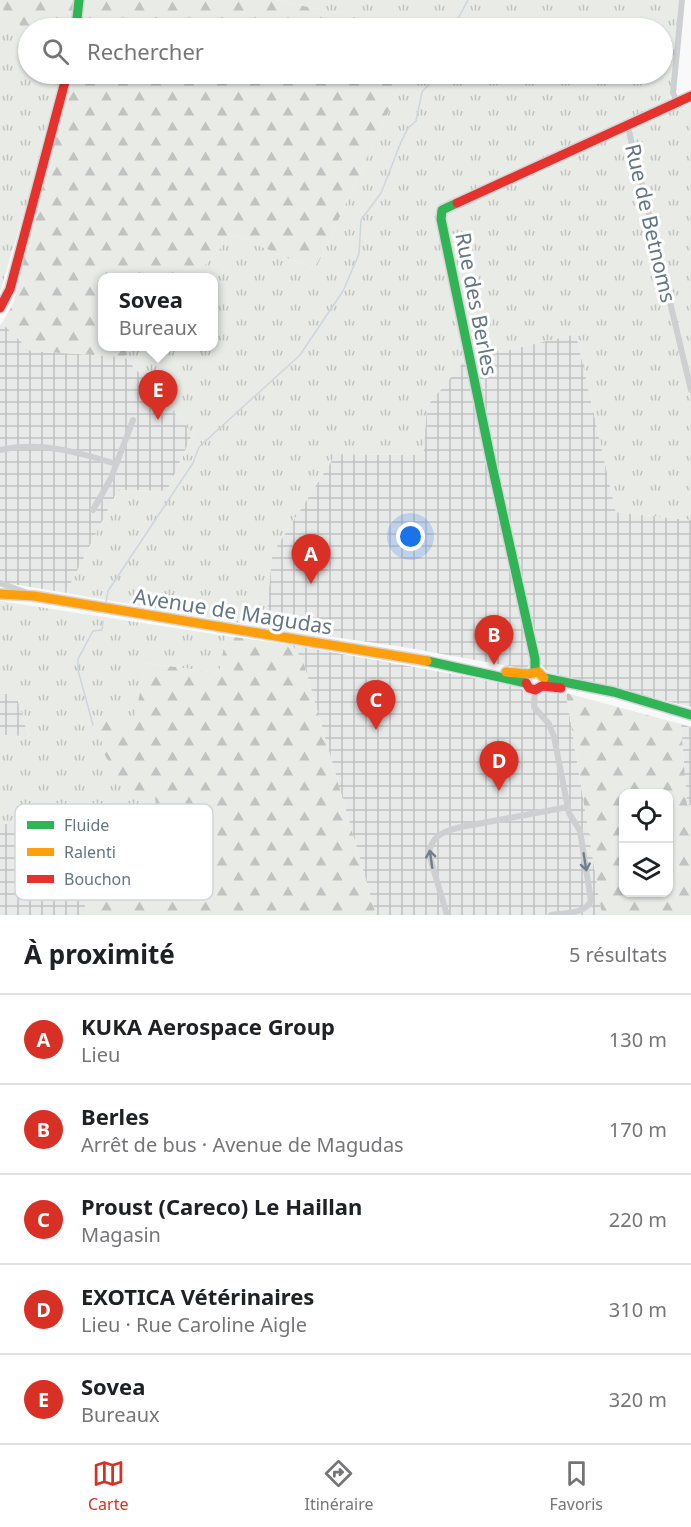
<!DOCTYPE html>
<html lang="fr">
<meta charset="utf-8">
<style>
body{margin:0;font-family:"Noto Sans",sans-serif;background:#f2f2f2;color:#202124}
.controls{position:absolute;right:18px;bottom:18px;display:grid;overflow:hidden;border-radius:12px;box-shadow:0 2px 4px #0004}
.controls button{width:54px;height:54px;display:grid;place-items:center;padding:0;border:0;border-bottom:2px solid #e0e0e0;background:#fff;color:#202124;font:30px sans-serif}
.you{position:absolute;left:411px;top:537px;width:21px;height:21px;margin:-15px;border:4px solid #fff;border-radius:50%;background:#1a73e8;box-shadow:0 0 0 9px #1a73e833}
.badge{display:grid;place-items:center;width:39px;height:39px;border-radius:50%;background:#d93025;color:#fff;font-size:20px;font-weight:700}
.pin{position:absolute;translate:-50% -50px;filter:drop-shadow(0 2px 3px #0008)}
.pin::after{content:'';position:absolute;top:32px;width:21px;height:18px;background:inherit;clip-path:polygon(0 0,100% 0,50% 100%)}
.popup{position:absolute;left:98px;top:273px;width:120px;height:78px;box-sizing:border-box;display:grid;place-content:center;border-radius:12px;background:#fff;filter:drop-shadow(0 2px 4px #0005);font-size:20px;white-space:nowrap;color:#757577}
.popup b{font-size:22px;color:#202124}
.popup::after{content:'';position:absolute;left:50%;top:100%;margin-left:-12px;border:12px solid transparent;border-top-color:#fff}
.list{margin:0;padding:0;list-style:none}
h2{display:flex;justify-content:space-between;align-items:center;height:78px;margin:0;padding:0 24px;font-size:26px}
h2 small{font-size:20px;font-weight:400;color:#757577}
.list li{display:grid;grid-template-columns:39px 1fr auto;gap:18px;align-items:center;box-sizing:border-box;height:90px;padding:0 24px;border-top:2px solid #e0e0e0}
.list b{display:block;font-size:22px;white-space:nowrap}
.list p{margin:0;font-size:20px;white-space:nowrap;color:#757577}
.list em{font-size:20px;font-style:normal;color:#757577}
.icon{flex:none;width:33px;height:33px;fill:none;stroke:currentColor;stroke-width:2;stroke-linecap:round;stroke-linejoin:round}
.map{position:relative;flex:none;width:691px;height:915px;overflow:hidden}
.search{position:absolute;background:#fff;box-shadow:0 2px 4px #0004;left:18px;right:18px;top:18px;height:66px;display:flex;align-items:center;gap:15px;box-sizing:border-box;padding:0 21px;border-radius:33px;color:#757577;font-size:22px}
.sheet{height:528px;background:#fff}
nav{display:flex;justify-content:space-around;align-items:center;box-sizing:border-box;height:84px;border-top:2px solid #e0e0e0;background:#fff;font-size:16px;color:#757577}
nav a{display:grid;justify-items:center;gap:3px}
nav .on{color:#d93025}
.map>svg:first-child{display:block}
</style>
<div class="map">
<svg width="691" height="915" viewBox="0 0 691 915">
<defs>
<pattern id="industrial-grid" width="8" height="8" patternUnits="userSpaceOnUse" patternTransform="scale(1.5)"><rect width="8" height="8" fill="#e8e9e9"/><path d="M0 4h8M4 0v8" fill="none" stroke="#c0c1c2"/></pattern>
<pattern id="grass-tufts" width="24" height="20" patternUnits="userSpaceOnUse" patternTransform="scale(1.5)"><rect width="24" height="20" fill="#e8ebe6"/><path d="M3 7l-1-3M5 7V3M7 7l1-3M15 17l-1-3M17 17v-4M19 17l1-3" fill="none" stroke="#c0c3c0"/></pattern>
<pattern id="forest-firs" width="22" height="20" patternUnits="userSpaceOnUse" patternTransform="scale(1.5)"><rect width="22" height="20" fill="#e8ebe6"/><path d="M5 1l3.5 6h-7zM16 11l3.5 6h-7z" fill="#c0c3c0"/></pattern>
</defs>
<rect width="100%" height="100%" fill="#f9f9f9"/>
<g fill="url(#industrial-grid)">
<polygon points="2,323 31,351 125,357 193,433 167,491 118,490 66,593 0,582 0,325"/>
<polygon points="576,334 616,512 691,520 691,707 548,672 539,662 532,662 526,669 403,647 264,627 266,622 272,554 336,454 423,455 427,406 465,360"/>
<polygon points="292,645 469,677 519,687 527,693 537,695 546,691 566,693 602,915 376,915 303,661"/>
<polygon points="0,693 16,695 29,737 0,735"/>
<polygon points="681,724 691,727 691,805 687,806"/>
<polygon points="0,824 60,824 88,915 0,915"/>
</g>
<g fill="url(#grass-tufts)">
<polygon points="275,0 679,0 669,110 691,102 691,520 616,512 576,334 465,360 427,406 423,455 336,454 272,554 266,622 264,627 66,593 118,490 167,491 193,434 125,357 134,347 213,346 213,278 194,277 233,234 315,270 406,74 662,74 662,28 408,28"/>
<polygon points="0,6 28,33 28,74 61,74 28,199 0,292"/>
<polygon points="0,601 226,636 219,673 146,663 134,723 98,720 155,796 157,824 64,837 60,824 0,824 0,735 29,736 16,695 0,693"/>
</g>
<g fill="url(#forest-firs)" fill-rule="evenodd">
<polygon points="0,0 275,0 408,28 28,28 28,33 0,6"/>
<polygon points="72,74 406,74 315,270 233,234 194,277 102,278 102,346 134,347 125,357 31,351 2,323 13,304 37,201"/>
<polygon points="226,636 292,645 303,661 376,915 88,915 64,837 157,824 155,796 131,796 104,754 98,720 134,722 146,663 219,673"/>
<path d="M 566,693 L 681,724 L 687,805 L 691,805 L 691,915 L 602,915 ZM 624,794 L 668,794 L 668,892 L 624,892 Z"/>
</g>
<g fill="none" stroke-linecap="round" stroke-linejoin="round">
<g stroke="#ced6d9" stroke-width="1.5">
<polyline points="453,28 468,0"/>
<polyline points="106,602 108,591 193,463 199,447 300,355 343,291 359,254 361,220 381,193 401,142 408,128 416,121 422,92 432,81 444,76 444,74"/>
<polyline points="93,725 78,670 78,659 93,631 102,630 103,621"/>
</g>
<g stroke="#d5d6d7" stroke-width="12">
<g id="fast">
<polyline points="76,28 79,0"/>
<polyline points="457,203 442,210 441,219 491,461 535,659 535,671"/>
<polyline points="427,661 526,683"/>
<polyline points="544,678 614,692 691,715"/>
</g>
</g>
<g stroke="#d5d6d7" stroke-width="12">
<g id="slow">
<polyline points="0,594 34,596 427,661"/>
<polyline points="506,672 528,674 538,672 544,678"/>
</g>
</g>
<g stroke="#d5d6d7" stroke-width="12">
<g id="jam">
<polyline points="457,203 691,96"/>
<polyline points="0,308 10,289 67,74"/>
<polyline points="526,683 529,688 535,690 542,686 561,688"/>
</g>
</g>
<g stroke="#cecfd0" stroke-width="6">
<polyline points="677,102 673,93 682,0"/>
<polyline points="628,127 691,390"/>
<path d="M 0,450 C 40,441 78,452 116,464"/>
<polyline points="93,510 111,478 133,420"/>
<polyline points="0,583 25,592"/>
<path d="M 535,690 L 534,707 L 549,724 L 554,737 L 569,813 L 580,831 L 591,900 C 587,914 563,913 551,915"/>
<path d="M 447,915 L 429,854 C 431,835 445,831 461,827 L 568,807"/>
</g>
<use href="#fast" stroke="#30b455" stroke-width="9"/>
<use href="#slow" stroke="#ff9f0a" stroke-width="9"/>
<use href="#jam" stroke="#e5322d" stroke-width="9"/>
</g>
<defs><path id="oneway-shaft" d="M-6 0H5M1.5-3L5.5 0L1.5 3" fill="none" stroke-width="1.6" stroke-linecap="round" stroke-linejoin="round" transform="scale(1.5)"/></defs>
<g stroke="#707f8b">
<use href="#oneway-shaft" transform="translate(431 859) rotate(-98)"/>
<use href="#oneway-shaft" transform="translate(585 862) rotate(81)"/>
</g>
<g text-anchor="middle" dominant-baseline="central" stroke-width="6" stroke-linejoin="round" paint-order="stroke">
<g font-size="21" fill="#657683" stroke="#fff">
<text transform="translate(651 223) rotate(77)">Rue de Betnoms</text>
<text transform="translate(477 304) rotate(79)">Rue des Berles</text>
<text transform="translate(233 611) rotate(9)">Avenue de Magudas</text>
</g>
</g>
<rect x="15" y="804" width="198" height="96" rx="9" fill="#fff" stroke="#d1d6da" stroke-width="1.5"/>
<rect x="27" y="821" width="27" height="8" fill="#30b455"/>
<rect x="27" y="848" width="27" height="8" fill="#ff9f0a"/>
<rect x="27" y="875" width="27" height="8" fill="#e5322d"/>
<g font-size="16" fill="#657683">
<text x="64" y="831">Fluide</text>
<text x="64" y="858">Ralenti</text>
<text x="64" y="885">Bouchon</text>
</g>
</svg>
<div class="controls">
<button><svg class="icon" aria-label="locate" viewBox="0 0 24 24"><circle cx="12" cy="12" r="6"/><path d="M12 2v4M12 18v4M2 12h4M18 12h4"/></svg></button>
<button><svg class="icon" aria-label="layers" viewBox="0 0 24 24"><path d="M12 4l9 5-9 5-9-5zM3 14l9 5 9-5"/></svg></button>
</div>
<div class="you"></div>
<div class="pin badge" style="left:311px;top:584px">A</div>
<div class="pin badge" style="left:494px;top:665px">B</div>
<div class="pin badge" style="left:376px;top:730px">C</div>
<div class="pin badge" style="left:499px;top:791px">D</div>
<div class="pin badge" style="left:158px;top:420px">E</div>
<div class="popup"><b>Sovea</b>Bureaux</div>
<div class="search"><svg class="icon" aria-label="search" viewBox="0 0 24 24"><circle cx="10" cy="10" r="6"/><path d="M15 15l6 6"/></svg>Rechercher</div>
</div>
<section class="sheet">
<h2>À proximité<small>5 résultats</small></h2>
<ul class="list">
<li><span class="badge">A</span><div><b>KUKA Aerospace Group</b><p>Lieu</p></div><em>130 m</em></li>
<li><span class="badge">B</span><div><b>Berles</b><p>Arrêt de bus · Avenue de Magudas</p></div><em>170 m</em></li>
<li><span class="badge">C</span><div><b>Proust (Careco) Le Haillan</b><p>Magasin</p></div><em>220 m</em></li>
<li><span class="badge">D</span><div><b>EXOTICA Vétérinaires</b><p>Lieu · Rue Caroline Aigle</p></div><em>310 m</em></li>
<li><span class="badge">E</span><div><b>Sovea</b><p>Bureaux</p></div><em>320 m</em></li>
</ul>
</section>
<nav>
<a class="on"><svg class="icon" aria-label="map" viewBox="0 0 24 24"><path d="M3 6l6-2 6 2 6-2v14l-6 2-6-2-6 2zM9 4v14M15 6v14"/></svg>Carte</a>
<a><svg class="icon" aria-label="directions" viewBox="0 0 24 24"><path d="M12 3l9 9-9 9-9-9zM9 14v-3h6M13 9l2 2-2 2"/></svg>Itinéraire</a>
<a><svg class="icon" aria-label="saved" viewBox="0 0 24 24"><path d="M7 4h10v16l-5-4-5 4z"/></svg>Favoris</a>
</nav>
